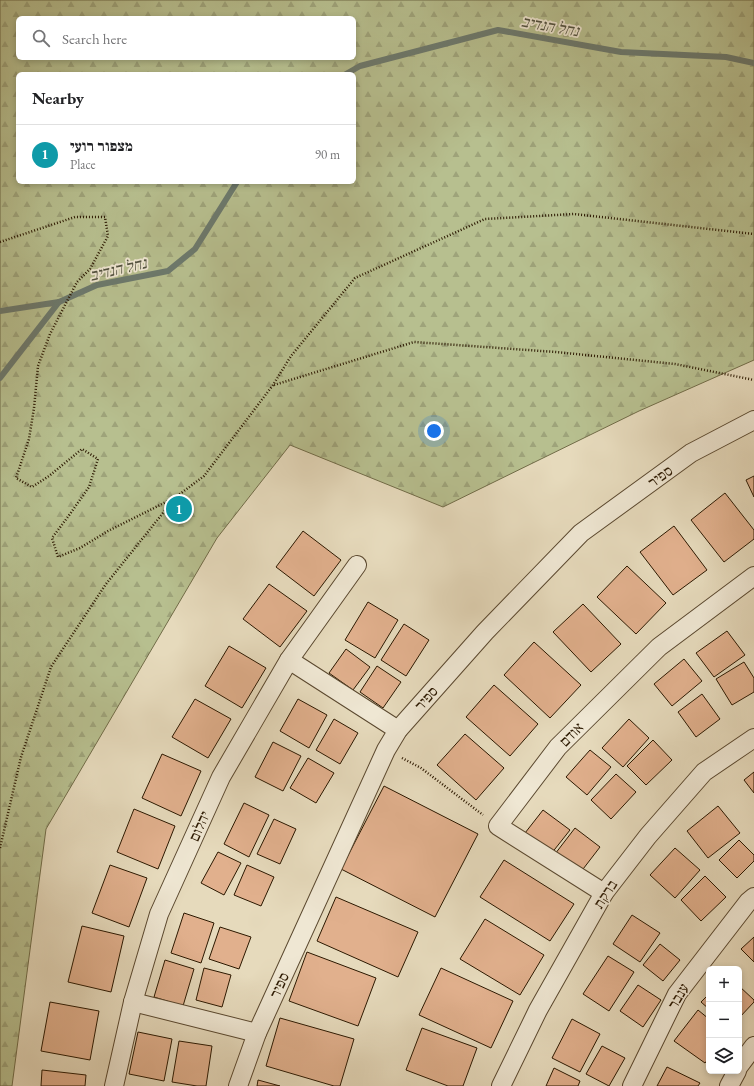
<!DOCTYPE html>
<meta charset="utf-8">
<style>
body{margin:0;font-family:"EB Garamond","Frank Ruhl Libre",serif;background:#f6f6f6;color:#202124}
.controls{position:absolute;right:12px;bottom:12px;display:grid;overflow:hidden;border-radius:6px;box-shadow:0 2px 6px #0003}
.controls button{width:36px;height:36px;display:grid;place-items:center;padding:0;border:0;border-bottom:1px solid #e0e0e0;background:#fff;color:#202124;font:20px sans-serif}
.you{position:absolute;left:434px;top:431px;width:14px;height:14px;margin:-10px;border:3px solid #fff;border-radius:50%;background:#1a73e8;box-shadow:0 0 0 6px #1a73e833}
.badge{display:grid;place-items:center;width:26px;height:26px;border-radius:50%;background:#8f2418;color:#fff;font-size:13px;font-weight:700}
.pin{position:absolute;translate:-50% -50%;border:2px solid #fff;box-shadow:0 1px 4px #0006}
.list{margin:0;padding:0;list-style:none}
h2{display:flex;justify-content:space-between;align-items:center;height:52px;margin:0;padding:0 16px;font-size:17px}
h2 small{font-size:13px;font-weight:400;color:#757577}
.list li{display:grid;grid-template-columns:26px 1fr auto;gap:12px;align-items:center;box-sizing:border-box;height:60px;padding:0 16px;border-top:1px solid #e0e0e0}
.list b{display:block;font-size:15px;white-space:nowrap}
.list p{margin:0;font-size:13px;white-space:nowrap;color:#757577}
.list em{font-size:13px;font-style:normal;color:#757577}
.icon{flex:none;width:22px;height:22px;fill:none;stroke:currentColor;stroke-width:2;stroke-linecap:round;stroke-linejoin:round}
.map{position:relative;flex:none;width:754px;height:1086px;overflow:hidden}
.search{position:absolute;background:#fff;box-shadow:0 2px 6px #0003;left:16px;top:16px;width:340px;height:44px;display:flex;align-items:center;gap:10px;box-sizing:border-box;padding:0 14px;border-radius:6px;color:#757577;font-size:15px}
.panel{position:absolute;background:#fff;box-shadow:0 2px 6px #0003;left:16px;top:72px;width:340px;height:112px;border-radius:6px}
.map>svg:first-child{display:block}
</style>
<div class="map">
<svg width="754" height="1086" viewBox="0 0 754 1086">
<defs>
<pattern id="forest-firs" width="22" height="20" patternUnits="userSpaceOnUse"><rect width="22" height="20" fill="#b7bf8f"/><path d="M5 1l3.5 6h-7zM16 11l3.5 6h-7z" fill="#9ea37a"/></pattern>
</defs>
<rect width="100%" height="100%" fill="#e6dabc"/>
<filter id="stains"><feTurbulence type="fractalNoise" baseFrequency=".005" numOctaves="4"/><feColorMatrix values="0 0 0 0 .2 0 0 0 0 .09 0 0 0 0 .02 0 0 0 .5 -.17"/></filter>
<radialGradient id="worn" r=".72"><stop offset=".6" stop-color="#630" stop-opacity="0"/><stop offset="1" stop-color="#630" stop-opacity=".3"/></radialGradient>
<path fill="url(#forest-firs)" stroke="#716c48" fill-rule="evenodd" d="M 0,0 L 754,0 L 754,360 L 639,411 L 443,507 L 290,445 L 217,538 L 46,829 L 12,1086 L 0,1086 ZM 18,18 L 354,18 L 354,58 L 18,58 ZM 18,74 L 354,74 L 354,182 L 18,182 Z"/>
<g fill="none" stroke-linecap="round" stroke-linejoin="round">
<g stroke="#6c796d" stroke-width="6">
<polyline points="346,74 360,66 498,30 621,52 726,57 754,63"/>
<polyline points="0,311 59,302"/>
<polyline points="0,378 59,302 97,285 168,271 195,249 237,182"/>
</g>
</g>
<g fill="#e1b08d" stroke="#2b1800">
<polygon points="754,476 754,497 746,480"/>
<polygon points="725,493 754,530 754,539 724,562 691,520"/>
<polygon points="674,526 707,570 673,595 640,552"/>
<polygon points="303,531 341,560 314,596 276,567"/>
<polygon points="627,566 666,603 636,634 597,597"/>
<polygon points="269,584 307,611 280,647 243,619"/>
<polygon points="368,602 398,620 375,658 345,640"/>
<polygon points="583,604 621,644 591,672 553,632"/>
<polygon points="404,624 429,640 406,676 381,660"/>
<polygon points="727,631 745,655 714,677 696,653"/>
<polygon points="534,642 581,685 550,718 504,675"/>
<polygon points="229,646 266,668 242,708 205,686"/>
<polygon points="346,649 370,667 353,690 329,673"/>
<polygon points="684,659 702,681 672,706 654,684"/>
<polygon points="744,662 754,678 754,692 732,705 716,679"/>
<polygon points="377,666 401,682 383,708 360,692"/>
<polygon points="494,685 538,724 510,756 466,717"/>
<polygon points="702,694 720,719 696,737 678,712"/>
<polygon points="195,699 231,719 208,758 172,737"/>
<polygon points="298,699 327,715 309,748 280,731"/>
<polygon points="334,719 358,733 340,764 316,750"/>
<polygon points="629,719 649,738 623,767 602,748"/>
<polygon points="465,734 504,768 476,800 437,765"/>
<polygon points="653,740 672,760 646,785 627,766"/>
<polygon points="273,742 301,756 283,791 255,777"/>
<polygon points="590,750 611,767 587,795 566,777"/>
<polygon points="162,754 201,771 181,816 142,798"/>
<polygon points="308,758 334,773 316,803 290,788"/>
<polygon points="754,772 754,793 744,780"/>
<polygon points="616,774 636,792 611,819 591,800"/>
<polygon points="384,786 478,834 435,917 341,869"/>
<polygon points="244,803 269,815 249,857 224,844"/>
<polygon points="718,806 740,833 708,858 687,831"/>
<polygon points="134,809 175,826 158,869 117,852"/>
<polygon points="543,810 570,830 551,854 525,833"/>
<polygon points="274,819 296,829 280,864 257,854"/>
<polygon points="575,828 600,847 580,873 555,854"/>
<polygon points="739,840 754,855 754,861 737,878 719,860"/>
<polygon points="675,848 700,870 675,898 650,875"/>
<polygon points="218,852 241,863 224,895 201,883"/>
<polygon points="504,860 574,904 550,941 480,897"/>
<polygon points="110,865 147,878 129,927 92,913"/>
<polygon points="247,865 274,877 261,906 234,895"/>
<polygon points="705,876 726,897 701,921 681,900"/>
<polygon points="336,897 418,932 398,977 317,941"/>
<polygon points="184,913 214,923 201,963 171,953"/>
<polygon points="632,915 660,933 640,962 613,944"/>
<polygon points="485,919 544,955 520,995 460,959"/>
<polygon points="82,926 124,936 111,992 68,982"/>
<polygon points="220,927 251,937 239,969 209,959"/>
<polygon points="754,937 754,962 741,949"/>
<polygon points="660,944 680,960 663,981 643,965"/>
<polygon points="307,952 376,978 358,1026 289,1001"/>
<polygon points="608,956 634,972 609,1011 583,994"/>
<polygon points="165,960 194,969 183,1006 154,997"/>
<polygon points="204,968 231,975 222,1007 196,1000"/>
<polygon points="441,968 513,1001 491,1048 419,1015"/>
<polygon points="638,985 661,1000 643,1027 620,1011"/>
<polygon points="739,986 754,1000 754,1002 739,1018"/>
<polygon points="709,994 709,1009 701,1002"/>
<polygon points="50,1002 99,1011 90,1060 41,1051"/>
<polygon points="698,1010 709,1019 709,1058 705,1063 674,1041"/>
<polygon points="280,1018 354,1039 340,1086 334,1086 266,1066"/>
<polygon points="572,1019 600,1034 580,1072 552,1058"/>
<polygon points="422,1028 477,1048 463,1086 448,1086 406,1070"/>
<polygon points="138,1032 172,1039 164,1081 129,1074"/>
<polygon points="179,1041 212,1046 206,1086 197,1086 172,1082"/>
<polygon points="602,1046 625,1058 609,1086 586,1074"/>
<polygon points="667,1067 700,1083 698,1086 657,1086"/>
<polygon points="554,1068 580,1081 578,1086 546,1086"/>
<polygon points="42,1070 86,1075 85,1086 41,1086"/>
<polygon points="258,1080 280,1086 257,1086"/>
</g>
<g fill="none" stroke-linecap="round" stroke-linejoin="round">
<g stroke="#5a482f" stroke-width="20">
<g id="minor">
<polyline points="289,660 398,730"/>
<polyline points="604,893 498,826 558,747 659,647 754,576"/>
<polyline points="133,1002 257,1033"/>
<polyline points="739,1066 754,1046"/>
<polyline points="114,1086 133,1002 159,914 221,777 289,660 357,565"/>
<polyline points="238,1086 257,1033 386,750 398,730 485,632 581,533 691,453 754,420"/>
<polyline points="501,1086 538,1010 604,893 648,836 704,772 754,738"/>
<polyline points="632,1086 677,994 748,902 754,897"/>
<polyline points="729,1086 737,1071"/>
</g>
</g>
<g stroke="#2b1800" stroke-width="2.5" stroke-dasharray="1 2" stroke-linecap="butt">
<polyline points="0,242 75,217 105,217 108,236 90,269 77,282 50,334 38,366 34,408 29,439 16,478 32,487 49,476 82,449 98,459 89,487 70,514 52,538 58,557 80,548 108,531 176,497 204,476 273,385 291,356 355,278 485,219 574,214 754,234"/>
<polyline points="274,385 414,342 556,352 675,364 754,380"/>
<polyline points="402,758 421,768 483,815"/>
<polyline points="0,848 21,757 51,667 106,584 175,498"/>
</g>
<use href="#minor" stroke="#efe7d3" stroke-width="18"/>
</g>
<g text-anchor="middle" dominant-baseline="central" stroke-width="3.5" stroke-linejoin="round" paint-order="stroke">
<g font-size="15" fill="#2b1800" stroke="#efe7d3">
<text transform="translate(660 476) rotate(-36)">ספיר</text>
<text transform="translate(426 698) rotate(-49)">ספיר</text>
<text transform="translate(571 734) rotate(-45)">אודם</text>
<text transform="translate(199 826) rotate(-66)">יהלום</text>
<text transform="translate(605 894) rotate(-57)">ברקת</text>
<text transform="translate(279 985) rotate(-65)">ספיר</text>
<text transform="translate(678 996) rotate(-59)">ענבר</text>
</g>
<g font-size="16" font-style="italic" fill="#51513f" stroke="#efe7d3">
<text transform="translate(550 26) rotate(10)">נחל הנדיב</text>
<text transform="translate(118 269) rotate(-13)">נחל הנדיב</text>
</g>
</g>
<rect width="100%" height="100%" filter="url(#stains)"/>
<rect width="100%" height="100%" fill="url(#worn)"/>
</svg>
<div class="controls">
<button>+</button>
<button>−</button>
<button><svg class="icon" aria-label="layers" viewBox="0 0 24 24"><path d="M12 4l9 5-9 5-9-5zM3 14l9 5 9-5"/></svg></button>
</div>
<div class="you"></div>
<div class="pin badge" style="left:179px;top:509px;background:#0f9aa8">1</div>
<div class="search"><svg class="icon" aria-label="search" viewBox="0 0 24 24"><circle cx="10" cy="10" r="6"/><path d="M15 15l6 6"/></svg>Search here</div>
<section class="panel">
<h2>Nearby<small></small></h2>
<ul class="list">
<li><span class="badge" style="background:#0f9aa8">1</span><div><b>מצפור רועי</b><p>Place</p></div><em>90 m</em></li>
</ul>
</section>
</div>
